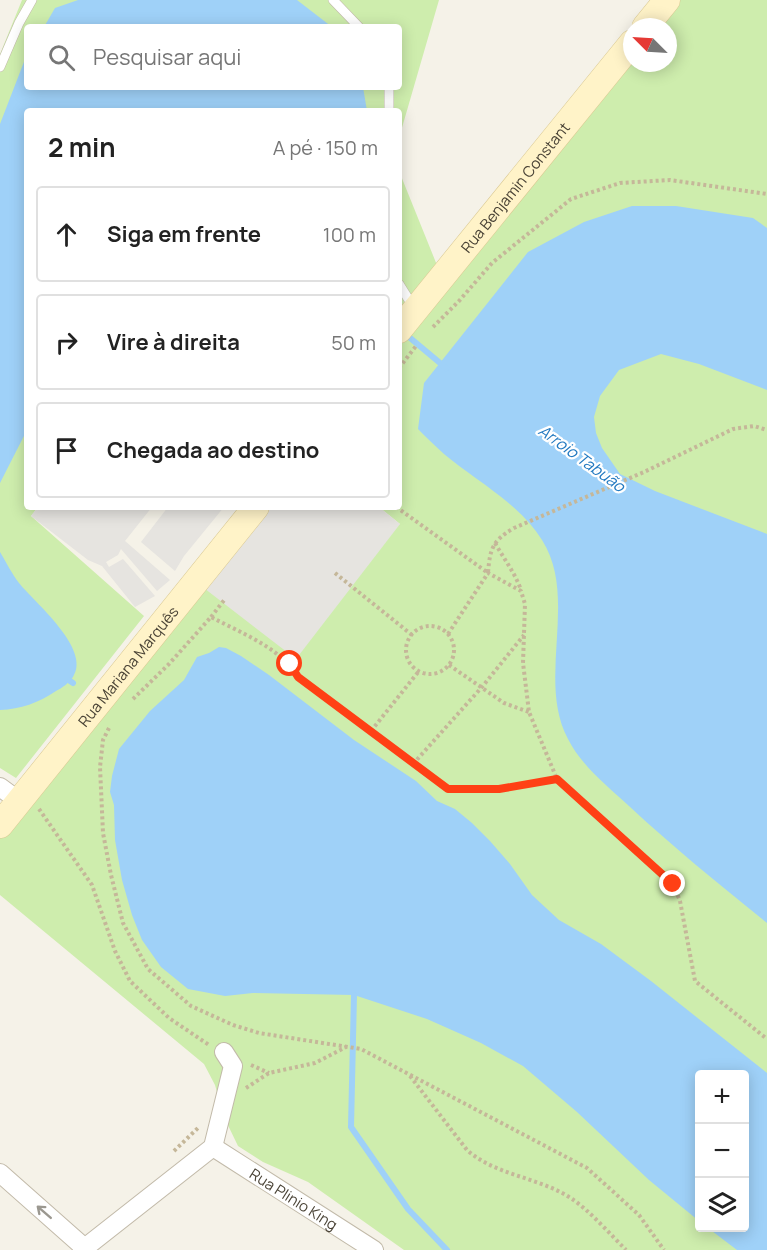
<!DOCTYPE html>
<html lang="pt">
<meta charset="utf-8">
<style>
body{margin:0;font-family:Manrope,sans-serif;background:#f6f6f6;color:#222}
.controls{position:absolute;right:18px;bottom:18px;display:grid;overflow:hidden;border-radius:6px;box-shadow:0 3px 15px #0003}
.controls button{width:54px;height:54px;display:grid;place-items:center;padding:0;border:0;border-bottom:2px solid #e0e0e0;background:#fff;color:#222;font:30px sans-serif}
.compass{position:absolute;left:623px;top:18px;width:54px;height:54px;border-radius:50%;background:#fff;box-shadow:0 3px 15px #0003;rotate:294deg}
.stop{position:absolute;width:18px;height:18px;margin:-14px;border:4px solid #ff4015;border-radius:50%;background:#fff}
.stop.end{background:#ff4015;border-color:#fff;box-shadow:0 2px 6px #0008}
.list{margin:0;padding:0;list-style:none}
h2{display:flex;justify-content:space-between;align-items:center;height:78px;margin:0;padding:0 24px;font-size:26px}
h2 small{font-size:20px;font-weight:400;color:#767676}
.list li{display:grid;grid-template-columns:39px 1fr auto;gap:18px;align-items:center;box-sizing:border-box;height:96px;margin:0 12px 12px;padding:0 12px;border:2px solid #e0e0e0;border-radius:6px}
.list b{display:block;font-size:22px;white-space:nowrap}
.list em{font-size:20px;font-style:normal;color:#767676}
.icon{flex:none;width:33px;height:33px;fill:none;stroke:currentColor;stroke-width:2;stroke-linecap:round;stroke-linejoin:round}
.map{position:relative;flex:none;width:767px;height:1250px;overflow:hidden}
.search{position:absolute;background:#fff;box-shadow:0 3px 15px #0003;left:24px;top:24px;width:378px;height:66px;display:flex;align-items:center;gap:15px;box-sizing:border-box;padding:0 21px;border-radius:6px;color:#767676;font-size:22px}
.panel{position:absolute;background:#fff;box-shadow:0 3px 15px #0003;left:24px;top:108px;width:378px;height:402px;border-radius:6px}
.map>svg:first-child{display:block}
</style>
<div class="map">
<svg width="767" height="1250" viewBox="0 0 767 1250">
<rect width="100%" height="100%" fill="#f5f2e8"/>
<g fill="#ceedad" fill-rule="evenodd">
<path d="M 22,0 L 439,0 L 399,138 L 399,111 L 27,111 L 27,507 L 38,507 L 31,516 L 144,616 L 16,778 L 0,768 L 0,54 ZM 27,27 L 399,27 L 399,87 L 27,87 Z"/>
<path d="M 677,0 L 767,0 L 767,1250 L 404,1250 L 308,1182 L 263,1162 L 238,1146 L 224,1117 L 215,1085 L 204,1064 L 0,895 L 0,834 L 200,585 L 400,524 L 379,507 L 399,507 L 399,171 L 445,285 L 632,63 L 668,63 L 668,27 L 655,27 ZM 700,1074 L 744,1074 L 744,1228 L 700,1228 Z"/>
</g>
<g fill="#e6e4e0">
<polygon points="38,507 152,507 125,541 170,580 157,591 121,549 118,555 106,562 109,567 123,559 155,596 135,607 102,566 88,560 31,516"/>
<polygon points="168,507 224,507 184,556 175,571 141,542"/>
<polygon points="264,507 379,507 400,524 296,659 200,585"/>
</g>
<g fill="#9fd1f8">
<polygon points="78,0 297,0 332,27 44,27 55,8"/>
<polygon points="27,54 27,87 363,87 367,111 27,111 27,430 0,483 0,124"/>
<path d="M 632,206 L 676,206 L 753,218 L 767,228 L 767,390 L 699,364 L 661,354 L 619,370 L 600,396 L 594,417 L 596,433 L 602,448 L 620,474 L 655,491 L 767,534 L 767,923 C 720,885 673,847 629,806 C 607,786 581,765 568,739 C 536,679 579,598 542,540 C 519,503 476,481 444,454 C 435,446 426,437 418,429 L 424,383 L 528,252 L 584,222 Z"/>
<path d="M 0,552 C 6,562 12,574 19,583 C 34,602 92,649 73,677 C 69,683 62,688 56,691 C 38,703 21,709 0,710 Z"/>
<polygon points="219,647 226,648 241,656 269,675 354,740 416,781 437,801 455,809 472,823 490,841 510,864 532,895 559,920 601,944 651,981 767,1073 767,1250 737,1250 708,1228 744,1228 744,1074 700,1074 699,1221 649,1180 577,1112 523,1066 481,1043 427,1019 354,995 253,993 225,996 188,989 161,967 142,940 132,915 122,880 115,840 114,805 110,792 112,776 119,749 150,711 184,680 197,657 209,653"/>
</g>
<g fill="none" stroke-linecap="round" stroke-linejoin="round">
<g stroke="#9fd1f8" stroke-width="6">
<polyline points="403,332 446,368"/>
<polyline points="70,681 73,683"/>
<polyline points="354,995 351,1127 408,1209 447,1250"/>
</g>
<g stroke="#c2baa9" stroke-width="10">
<g id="service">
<polyline points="333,0 359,27"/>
<polyline points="0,67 19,23 32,0"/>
<polyline points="389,111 389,87"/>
<polyline points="399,284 414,308"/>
</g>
</g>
<g stroke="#c2baa9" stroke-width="20">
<g id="minor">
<polyline points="0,787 19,801"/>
<path id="s1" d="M 213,1147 L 374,1250"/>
<polyline points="0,1173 87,1250"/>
<polyline points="82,1250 213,1147 233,1066 224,1052"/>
</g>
</g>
<g stroke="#dac993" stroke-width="27">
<g id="secondary">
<polyline points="645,27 667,0"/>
<path id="s2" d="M 399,330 L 632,43"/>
<path id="s3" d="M 0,825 L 256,507"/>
</g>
</g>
<g stroke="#c5b799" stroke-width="4" stroke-dasharray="3 3" stroke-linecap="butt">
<polyline points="433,327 459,301 492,263 571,199 620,183 670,180 767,194"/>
<polyline points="399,368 416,346"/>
<path d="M 396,507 L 488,573 C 490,549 492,541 514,528 L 644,472 L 733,429 L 754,426 L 767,430"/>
<path d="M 495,543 C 504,559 515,573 521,590"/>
<polyline points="335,573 412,635"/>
<polyline points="211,617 225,599"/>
<circle cx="430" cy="650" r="24"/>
<polyline points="448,634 488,573 521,591 525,604 523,663 529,712 557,779 673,884 680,901 695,981 767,1039"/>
<polyline points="449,665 504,703 529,712"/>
<path d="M 133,699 L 169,664 L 211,617 C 241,633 279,647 299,677 L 448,789 L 499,789 L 557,779"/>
<polyline points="109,728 103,740 100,767 103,833 111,875 123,923 148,969 191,1006 233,1025 259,1033 361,1049 587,1168 639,1215 664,1250"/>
<polyline points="371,731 419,671"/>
<polyline points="413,764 482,687 524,635"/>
<polyline points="39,809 92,885 115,951 130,981 169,1018 209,1045"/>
<polyline points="251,1065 269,1073"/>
<path d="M 410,1076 L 467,1150 C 496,1176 540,1177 572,1199 C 589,1210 611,1235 626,1250"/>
<polyline points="246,1088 269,1073 315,1063 346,1047"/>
<polyline points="174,1151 199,1127"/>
</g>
<use href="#service" stroke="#fff" stroke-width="9"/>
<use href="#minor" stroke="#fff" stroke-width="18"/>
<use href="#secondary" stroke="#fff3c8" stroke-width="26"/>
</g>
<defs><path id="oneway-shaft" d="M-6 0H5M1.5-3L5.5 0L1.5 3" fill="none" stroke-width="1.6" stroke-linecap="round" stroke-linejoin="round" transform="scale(1.5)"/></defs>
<use stroke="#9b9890" href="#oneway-shaft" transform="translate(44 1212) rotate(-139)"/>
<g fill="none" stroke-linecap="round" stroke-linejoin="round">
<polyline stroke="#ff4015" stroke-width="8" points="290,664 298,677 448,789 499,789 557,779 673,884"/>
</g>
<g text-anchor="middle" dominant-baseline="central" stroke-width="4.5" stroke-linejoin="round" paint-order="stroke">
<g font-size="15" fill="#4a4336" stroke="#fff">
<text stroke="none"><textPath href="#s2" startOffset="184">Rua Benjamin Constant</textPath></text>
<text stroke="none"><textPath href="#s3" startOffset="204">Rua Mariana Marquês</textPath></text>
<text stroke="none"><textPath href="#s1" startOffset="96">Rua Plinio King</textPath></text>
</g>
<g font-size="16" font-style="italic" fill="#237ac1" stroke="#fff">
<text transform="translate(582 458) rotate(36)">Arroio Tabuão</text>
</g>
</g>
</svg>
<div class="controls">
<button>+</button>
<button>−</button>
<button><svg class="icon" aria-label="layers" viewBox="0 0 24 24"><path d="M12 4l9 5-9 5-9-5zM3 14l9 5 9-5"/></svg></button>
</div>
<svg class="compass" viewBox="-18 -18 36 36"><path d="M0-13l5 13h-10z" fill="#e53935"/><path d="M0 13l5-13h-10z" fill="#767676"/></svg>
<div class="stop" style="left:290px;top:664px"></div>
<div class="stop end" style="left:673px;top:884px"></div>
<div class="search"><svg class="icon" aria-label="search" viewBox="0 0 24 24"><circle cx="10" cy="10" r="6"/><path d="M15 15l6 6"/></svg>Pesquisar aqui</div>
<section class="panel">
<h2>2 min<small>A pé · 150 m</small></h2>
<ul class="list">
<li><svg class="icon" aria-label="ahead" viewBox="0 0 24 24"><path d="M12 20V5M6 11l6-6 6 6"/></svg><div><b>Siga em frente</b></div><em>100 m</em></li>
<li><svg class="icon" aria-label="right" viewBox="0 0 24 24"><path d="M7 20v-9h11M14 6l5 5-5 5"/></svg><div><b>Vire à direita</b></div><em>50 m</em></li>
<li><svg class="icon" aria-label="arrive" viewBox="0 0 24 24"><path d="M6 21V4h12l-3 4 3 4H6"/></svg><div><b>Chegada ao destino</b></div></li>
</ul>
</section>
</div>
